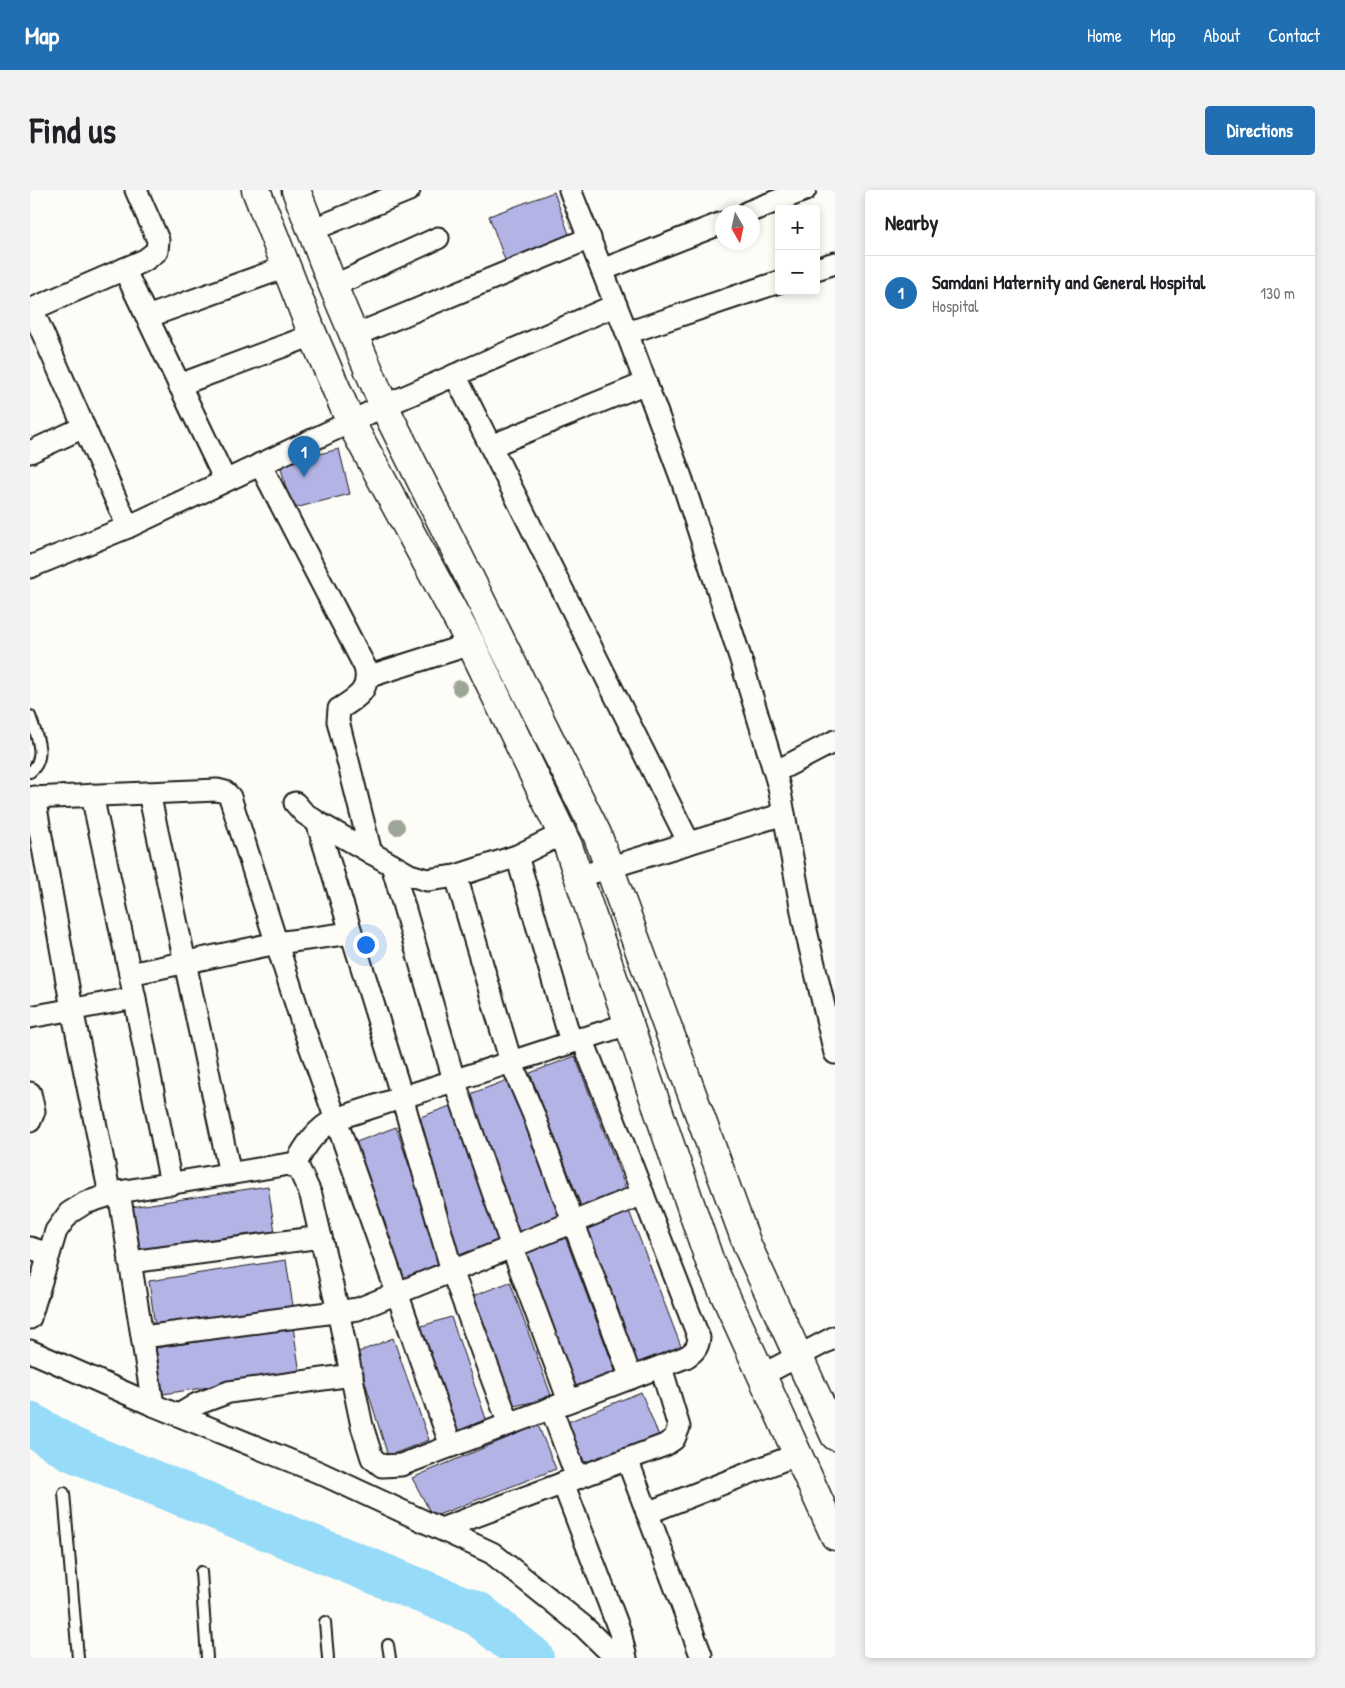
<!DOCTYPE html>
<meta charset="utf-8">
<style>
body{margin:0;font-family:"Patrick Hand",sans-serif;background:#f2f2f2;color:#202124}
.controls{position:absolute;right:15px;top:15px;display:grid;overflow:hidden;border-radius:5px;box-shadow:0 2px 8px #0003}
.controls button{width:45px;height:45px;display:grid;place-items:center;padding:0;border:0;border-bottom:1px solid #e0e0e0;background:#fff;color:#202124;font:25px sans-serif}
.compass{position:absolute;left:685px;top:15px;width:45px;height:45px;border-radius:50%;background:#fff;box-shadow:0 2px 8px #0003;rotate:171deg}
.you{position:absolute;left:335px;top:754px;width:18px;height:18px;margin:-12px;border:4px solid #fff;border-radius:50%;background:#1a73e8;box-shadow:0 0 0 8px #1a73e833}
.badge{display:grid;place-items:center;width:32px;height:32px;border-radius:50%;background:#1f6fb2;color:#fff;font-size:16px;font-weight:700}
.pin{position:absolute;translate:-50% -41px;filter:drop-shadow(0 1px 2px #0008)}
.pin::after{content:'';position:absolute;top:26px;width:18px;height:15px;background:inherit;clip-path:polygon(0 0,100% 0,50% 100%)}
.list{margin:0;padding:0;list-style:none}
h2{display:flex;justify-content:space-between;align-items:center;height:65px;margin:0;padding:0 20px;font-size:21px}
h2 small{font-size:16px;font-weight:400;color:#757577}
.list li{display:grid;grid-template-columns:32px 1fr auto;gap:15px;align-items:center;box-sizing:border-box;height:75px;padding:0 20px;border-top:1px solid #e0e0e0}
.list b{display:block;font-size:19px;white-space:nowrap}
.list p{margin:0;font-size:16px;white-space:nowrap;color:#757577}
.list em{font-size:16px;font-style:normal;color:#757577}
.map{position:relative;flex:none;width:805px;height:1468px;overflow:hidden;border-radius:5px}
header{display:flex;align-items:center;gap:30px;box-sizing:border-box;height:70px;padding:0 25px;background:#1f6fb2;color:#fff}
header strong{font-size:24px}
nav{display:flex;gap:28px;margin-inline-start:auto;font-size:18px}
.intro{display:flex;align-items:center;justify-content:space-between;box-sizing:border-box;height:120px;padding:0 30px}
h1{margin:0;font-size:35px}
.button{padding:12px 22px;border-radius:5px;background:#1f6fb2;color:#fff;font-size:18px;font-weight:700}
main{display:flex;gap:30px;padding:0 30px}
aside{flex:1;background:#fff;border-radius:5px;box-shadow:0 2px 8px #0003}
.map>svg:first-child{display:block}
</style>
<header>
<strong>Map</strong>
<nav><a>Home</a><a>Map</a><a>About</a><a>Contact</a></nav>
</header>
<div class="intro"><h1>Find us</h1><a class="button">Directions</a></div>
<main>
<div class="map">
<svg width="805" height="1468" viewBox="0 0 805 1468">
<rect width="100%" height="100%" fill="#fdfcf7"/>
<filter id="ink" filterUnits="userSpaceOnUse"><feTurbulence type="fractalNoise" baseFrequency=".02" numOctaves="2"/><feDisplacementMap in="SourceGraphic" scale="10" xChannelSelector="R" yChannelSelector="G"/><feConvolveMatrix kernelMatrix="1 2 1 2 8 2 1 2 1" color-interpolation-filters="sRGB"/></filter>
<g filter="url(#ink)">
<g fill="none" stroke-linecap="round" stroke-linejoin="round">
<polyline stroke="#96dbf8" stroke-width="44" points="0,1234 41,1259 448,1424 502,1468"/>
</g>
<g fill="#b3b3e5" stroke="#1c1c1c">
<polygon points="524,2 540,47 475,70 459,26"/>
<polygon points="309,259 320,304 261,319 250,274"/>
<polygon points="545,866 598,1004 553,1021 500,883"/>
<polygon points="480,889 532,1028 487,1044 435,906"/>
<polygon points="423,915 476,1053 431,1070 385,929"/>
<polygon points="366,937 412,1072 374,1092 321,954"/>
<polygon points="238,996 245,1042 108,1063 101,1017"/>
<polygon points="599,1021 652,1159 607,1176 554,1038"/>
<polygon points="534,1044 586,1183 541,1199 489,1061"/>
<polygon points="256,1070 263,1116 125,1137 119,1091"/>
<polygon points="480,1092 522,1208 479,1217 435,1109"/>
<polygon points="421,1127 456,1229 421,1244 385,1138"/>
<polygon points="263,1137 270,1183 133,1204 126,1158"/>
<polygon points="363,1148 399,1250 358,1266 326,1163"/>
<polygon points="611,1202 629,1246 556,1276 538,1232"/>
<polygon points="508,1235 526,1279 403,1327 382,1288"/>
</g>
<g fill="none" stroke-linecap="round" stroke-linejoin="round">
<g stroke="#1c1c1c" stroke-width="14">
<g id="lane">
<path d="M 0,526 C 6,544 18,568 0,582"/>
<polyline points="34,1303 48,1468"/>
<polyline points="171,1382 177,1468"/>
<polyline points="295,1432 298,1468"/>
<polyline points="358,1455 360,1468"/>
</g>
</g>
<g stroke="#1c1c1c" stroke-width="25">
<g id="street">
<polyline points="540,0 597,143 652,290 710,467 749,597 774,732 805,863"/>
<polyline points="718,22 775,0"/>
<polyline points="282,40 379,0"/>
<polyline points="94,79 195,290"/>
<polyline points="786,79 805,73"/>
<polyline points="572,80 692,33"/>
<polyline points="303,96 408,48"/>
<polyline points="2,119 98,337"/>
<polyline points="0,120 115,70 127,61 128,50 106,0"/>
<polyline points="117,127 256,77"/>
<polyline points="597,143 749,92"/>
<polyline points="323,146 560,48"/>
<polyline points="425,185 659,653"/>
<polyline points="149,195 283,145"/>
<polyline points="461,256 616,193"/>
<polyline points="0,262 54,237"/>
<path d="M 230,274 L 335,477 C 341,500 327,508 309,519 L 308,531 L 341,663"/>
<polyline points="0,377 98,337 354,216 586,115"/>
<polyline points="337,487 441,454"/>
<polyline points="745,582 805,551"/>
<polyline points="119,603 200,984"/>
<polyline points="62,605 100,784 141,994"/>
<polyline points="4,607 42,819 80,1005"/>
<polyline points="0,608 187,600 195,602 200,607 274,839 421,1256"/>
<polyline points="265,613 274,623 287,632 380,685 397,690 426,686 487,666 532,644"/>
<polyline points="287,632 372,907 422,1081 479,1234"/>
<polyline points="487,666 541,852"/>
<polyline points="362,675 424,890 482,1057 539,1211"/>
<polyline points="426,686 481,872 503,923 601,1188"/>
<polyline points="548,687 754,624"/>
<polyline points="100,784 247,753 321,743"/>
<polyline points="0,827 105,808"/>
<polyline points="0,903 4,921 0,931"/>
<path d="M 265,975 C 275,956 286,939 306,929 L 598,834"/>
<polyline points="89,1002 123,1215"/>
<polyline points="0,1058 19,1064"/>
<polyline points="100,1072 291,1047"/>
<path d="M 0,1128 L 26,1041 L 39,1023 L 55,1013 L 89,1002 L 259,974 L 269,979 L 281,1005 L 308,1121 L 332,1236 L 342,1268 L 352,1276 L 371,1275 L 656,1167 C 664,1162 668,1158 669,1148 L 552,848"/>
<polyline points="113,1147 328,1119 613,1004"/>
<polyline points="0,1161 123,1215 288,1282 462,1363 553,1436 586,1468"/>
<polyline points="732,1185 805,1147"/>
<polyline points="521,1218 547,1288"/>
<polyline points="149,1225 167,1214 199,1202 322,1185"/>
<polyline points="597,1269 671,1465"/>
<polyline points="533,1293 590,1442 596,1468"/>
<polyline points="617,1323 768,1264"/>
<polyline points="411,1339 635,1255 644,1249 649,1237 631,1177"/>
</g>
</g>
<g stroke="#1c1c1c" stroke-width="31">
<g id="secondary">
<polyline points="226,0 283,145 321,233 441,454 538,656 680,1072 805,1346"/>
<polyline points="266,0 303,96 354,216 567,644 718,1057 805,1246"/>
</g>
</g>
<use href="#lane" stroke="#fdfcf7" stroke-width="10"/>
<use href="#street" stroke="#fdfcf7" stroke-width="21"/>
<use href="#secondary" stroke="#fdfcf7" stroke-width="28"/>
</g>
<g fill="#9da596">
<circle cx="430" cy="498" r="8"/>
<circle cx="367" cy="637" r="8"/>
</g>
</g>
</svg>
<div class="controls">
<button>+</button>
<button>−</button>
</div>
<svg class="compass" viewBox="-18 -18 36 36"><path d="M0-13l5 13h-10z" fill="#e53935"/><path d="M0 13l5-13h-10z" fill="#757577"/></svg>
<div class="you"></div>
<div class="pin badge" style="left:274px;top:287px">1</div>
</div>
<aside>
<h2>Nearby<small></small></h2>
<ul class="list">
<li><span class="badge">1</span><div><b>Samdani Maternity and General Hospital</b><p>Hospital</p></div><em>130 m</em></li>
</ul>
</aside>
</main>
